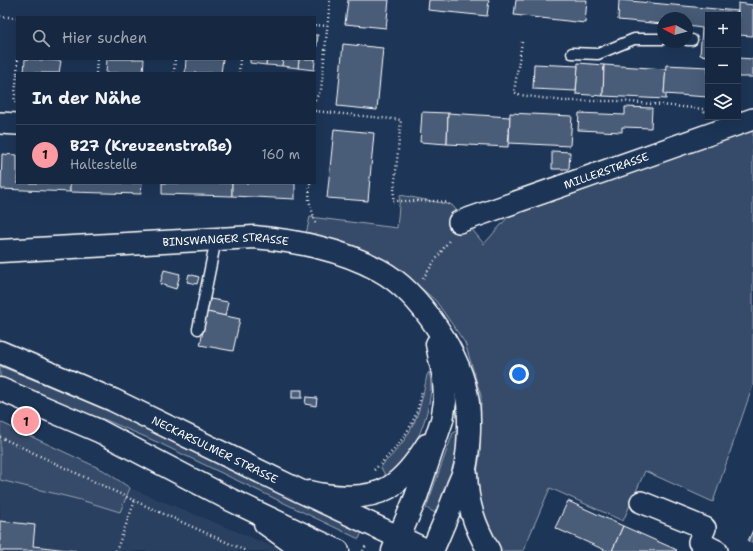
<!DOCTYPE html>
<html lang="de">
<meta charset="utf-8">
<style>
body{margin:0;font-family:"Shantell Sans",sans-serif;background:#23344c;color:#f1f3f6}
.controls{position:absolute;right:12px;top:12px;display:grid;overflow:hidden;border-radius:0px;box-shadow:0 4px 16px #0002}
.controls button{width:36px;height:36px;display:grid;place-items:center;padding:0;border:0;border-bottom:1px solid #35445a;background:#162841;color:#f1f3f6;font:20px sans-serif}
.compass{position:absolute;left:657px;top:12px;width:36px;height:36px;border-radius:50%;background:#162841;box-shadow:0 4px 16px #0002;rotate:277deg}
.you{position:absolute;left:519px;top:374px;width:14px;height:14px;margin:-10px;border:3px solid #fff;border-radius:50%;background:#1a73e8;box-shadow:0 0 0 6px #1a73e833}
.badge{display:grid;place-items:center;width:26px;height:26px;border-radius:50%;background:#ff9aa2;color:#111;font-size:13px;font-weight:700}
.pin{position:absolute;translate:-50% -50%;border:2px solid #fff;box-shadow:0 1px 4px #0006}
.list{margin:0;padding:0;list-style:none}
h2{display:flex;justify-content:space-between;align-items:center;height:52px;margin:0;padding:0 16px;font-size:17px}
h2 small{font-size:13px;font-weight:400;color:#9ea6b1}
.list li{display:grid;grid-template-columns:26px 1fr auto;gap:12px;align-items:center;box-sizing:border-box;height:60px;padding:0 16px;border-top:1px solid #35445a}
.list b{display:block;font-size:15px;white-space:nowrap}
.list p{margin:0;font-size:13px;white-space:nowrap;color:#9ea6b1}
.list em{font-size:13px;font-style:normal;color:#9ea6b1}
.icon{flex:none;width:22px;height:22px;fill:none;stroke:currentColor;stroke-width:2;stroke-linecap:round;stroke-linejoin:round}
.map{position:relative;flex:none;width:753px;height:551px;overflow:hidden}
.search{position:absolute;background:#162841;box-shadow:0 4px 16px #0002;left:16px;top:16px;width:300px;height:44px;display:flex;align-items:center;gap:10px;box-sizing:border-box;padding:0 14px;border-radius:0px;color:#9ea6b1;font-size:15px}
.panel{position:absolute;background:#162841;box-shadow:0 4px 16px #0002;left:16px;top:72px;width:300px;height:112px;border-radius:0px}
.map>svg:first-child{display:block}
</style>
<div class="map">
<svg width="753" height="551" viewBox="0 0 753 551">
<rect width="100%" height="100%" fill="#1d3557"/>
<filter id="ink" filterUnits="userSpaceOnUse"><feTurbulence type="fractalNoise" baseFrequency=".025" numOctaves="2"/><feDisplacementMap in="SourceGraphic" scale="8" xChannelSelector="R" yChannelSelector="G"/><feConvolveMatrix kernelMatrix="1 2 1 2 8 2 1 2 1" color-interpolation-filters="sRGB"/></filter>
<g filter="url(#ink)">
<polygon fill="#2a4161" points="0,480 81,500 120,512 130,488 284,551 0,551"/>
<g fill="#364b69" stroke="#9aa5b4">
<polygon points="753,130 753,385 713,502 645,471 623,521 550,488 523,551 487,551 472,507 480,454 481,396 465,343 436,301 400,270 358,247 306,234 310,217 397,228 400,195 452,205 484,244 508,217"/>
<polygon points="0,366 132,420 362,532 359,539 157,442 106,420 70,408 0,379"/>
<path d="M 429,372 C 430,376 431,380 431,384 C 432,405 417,448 403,463 C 398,468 392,473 387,478 L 381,468 L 381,466 C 413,436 419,417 427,375 Z"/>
<polygon points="0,422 103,470 130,488 120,512 81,500 0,480"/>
<path d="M 457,431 L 459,433 C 455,461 448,488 439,515 L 426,508 L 453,433 Z"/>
</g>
<g fill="#4a5d79" stroke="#fff">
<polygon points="348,0 389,0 386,28 345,24"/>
<polygon points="429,0 489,0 487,16 428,10"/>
<polygon points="516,0 587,0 585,23 514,15"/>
<polygon points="619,0 738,11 737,15 708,15 708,56 700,55 702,28 687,26 687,18 663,18 663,24 618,20"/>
<polygon points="738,3 753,5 753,36 738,35"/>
<polygon points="315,35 318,35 314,70 298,68 299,59 315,59"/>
<polygon points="343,44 383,48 377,110 337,106"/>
<polygon points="738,58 753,59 753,77 738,77"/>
<polygon points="25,59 61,61 59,73 24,73"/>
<polygon points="107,59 144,59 143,73 106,73"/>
<polygon points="186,59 223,59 221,73 185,73"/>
<polygon points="250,59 267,59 266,65 250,63"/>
<polygon points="267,59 283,59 282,66 266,65"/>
<polygon points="283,59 299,59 298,68 282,66"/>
<polygon points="578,63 604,65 603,96 576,94"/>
<polygon points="534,64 578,66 576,91 533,89"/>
<polygon points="604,65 666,69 664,94 666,94 666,99 603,96"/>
<polygon points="666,65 708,67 708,97 664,94"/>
<polygon points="625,107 652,108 651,128 622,127 622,132 578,130 579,113 625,115"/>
<polygon points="422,112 448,113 447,144 420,142"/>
<polygon points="448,113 510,117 508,147 447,144"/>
<polygon points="510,113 572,116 570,146 509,143"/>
<polygon points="334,129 374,133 368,201 327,198"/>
<polygon points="552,151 570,152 569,169 552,169"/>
<polygon points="2,154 17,155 17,183 70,183 70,192 1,189"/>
<polygon points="70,183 142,183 141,194 70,192"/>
<polygon points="162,183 232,183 232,196 162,194"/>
<polygon points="232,183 295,183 295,199 232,196"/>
<polygon points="164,270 180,274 176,289 160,284"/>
<polygon points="189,274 199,277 197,284 187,282"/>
<polygon points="210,299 228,302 225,316 207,312"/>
<polygon points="207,312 240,319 233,351 200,345"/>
<rect x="292" y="390" width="10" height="8"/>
<polygon points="306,397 317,398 316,406 305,404"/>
<polygon points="568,501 623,526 612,551 607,551 555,528"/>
<polygon points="0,521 35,525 33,546 76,551 0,551"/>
<polygon points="623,526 677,550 676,551 612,551"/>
<polygon points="753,530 753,543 748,541"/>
</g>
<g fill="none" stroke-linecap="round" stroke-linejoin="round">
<g stroke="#fff" stroke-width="13">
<g id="lane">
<polyline points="687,40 692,40"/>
<polyline points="572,53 598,54 634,39 663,39"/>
<polyline points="198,329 216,239"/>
</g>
</g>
<g stroke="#fff" stroke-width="24">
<g id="street">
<polyline points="0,123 17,124"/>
<path id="s1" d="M 459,222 L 753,119"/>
<polyline points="641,502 705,528 699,542 717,551"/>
</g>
</g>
<g stroke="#fff" stroke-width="25">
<g id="secondary">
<path id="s2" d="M 0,251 L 254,237 C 297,241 340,249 379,270 C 420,292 462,356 468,403 C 470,420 469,445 466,463 C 465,471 461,479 458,486 C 451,508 441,530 432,551"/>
<path d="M 466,474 C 467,503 474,525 489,551"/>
<path d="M 309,492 C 333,498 367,500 388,488 C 405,478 417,461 427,445"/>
<polyline points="265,523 304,551"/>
<polyline points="393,551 416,497 442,420 445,402 444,378 437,344"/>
</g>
</g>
<g stroke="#fff" stroke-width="25">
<g id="primary">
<path id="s3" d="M 0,352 L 113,400 L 298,490 L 428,551"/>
<polyline points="0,389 99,431 231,500 338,551"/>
</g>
</g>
<g stroke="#fff" stroke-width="2.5" stroke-dasharray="1 3" stroke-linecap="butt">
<polyline points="0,16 17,18"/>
<polyline points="315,25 327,26"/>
<polyline points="522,42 514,92 520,95 564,101 621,101 703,109 705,114"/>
<polyline points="17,73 18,59"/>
<polyline points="96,73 97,59"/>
<polyline points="174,73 175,59"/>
<polyline points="239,73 240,59"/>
<polyline points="315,100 321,90 330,0"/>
<polyline points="14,103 17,74"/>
<polyline points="315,111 401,120 393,201 439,201 448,203 449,205"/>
<polyline points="310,183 309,200 316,225"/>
<polyline points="423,278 450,239"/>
<polyline points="0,437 135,501 246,551"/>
<path d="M 374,470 C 399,446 417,425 422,390"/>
<polyline points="116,551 135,501"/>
<polyline points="363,551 366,545"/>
</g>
<use href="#lane" stroke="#1d3557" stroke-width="10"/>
<use href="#street" stroke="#1d3557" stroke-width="21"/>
<use href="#secondary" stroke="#1d3557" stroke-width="22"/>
<use href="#primary" stroke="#1d3557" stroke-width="22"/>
</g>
</g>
<g text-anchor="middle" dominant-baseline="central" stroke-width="3.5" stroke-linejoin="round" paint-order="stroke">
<g font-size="11" fill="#fff" stroke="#1d3557">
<text stroke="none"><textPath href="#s1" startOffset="156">MILLERSTRASSE</textPath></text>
<text stroke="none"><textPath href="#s2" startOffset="226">BINSWANGER STRASSE</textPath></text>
<text stroke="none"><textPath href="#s3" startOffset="236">NECKARSULMER STRASSE</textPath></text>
</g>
</g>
</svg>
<div class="controls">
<button>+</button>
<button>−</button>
<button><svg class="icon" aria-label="layers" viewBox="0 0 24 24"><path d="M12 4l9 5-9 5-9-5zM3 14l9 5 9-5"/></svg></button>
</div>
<svg class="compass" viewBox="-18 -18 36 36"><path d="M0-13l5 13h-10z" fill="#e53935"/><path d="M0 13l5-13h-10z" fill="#9ea6b1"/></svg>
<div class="you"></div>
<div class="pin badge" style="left:26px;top:421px">1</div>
<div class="search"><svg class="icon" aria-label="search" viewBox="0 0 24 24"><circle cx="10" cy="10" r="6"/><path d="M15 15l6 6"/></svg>Hier suchen</div>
<section class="panel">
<h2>In der Nähe<small></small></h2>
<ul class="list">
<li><span class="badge">1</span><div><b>B27 (Kreuzenstraße)</b><p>Haltestelle</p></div><em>160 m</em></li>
</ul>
</section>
</div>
